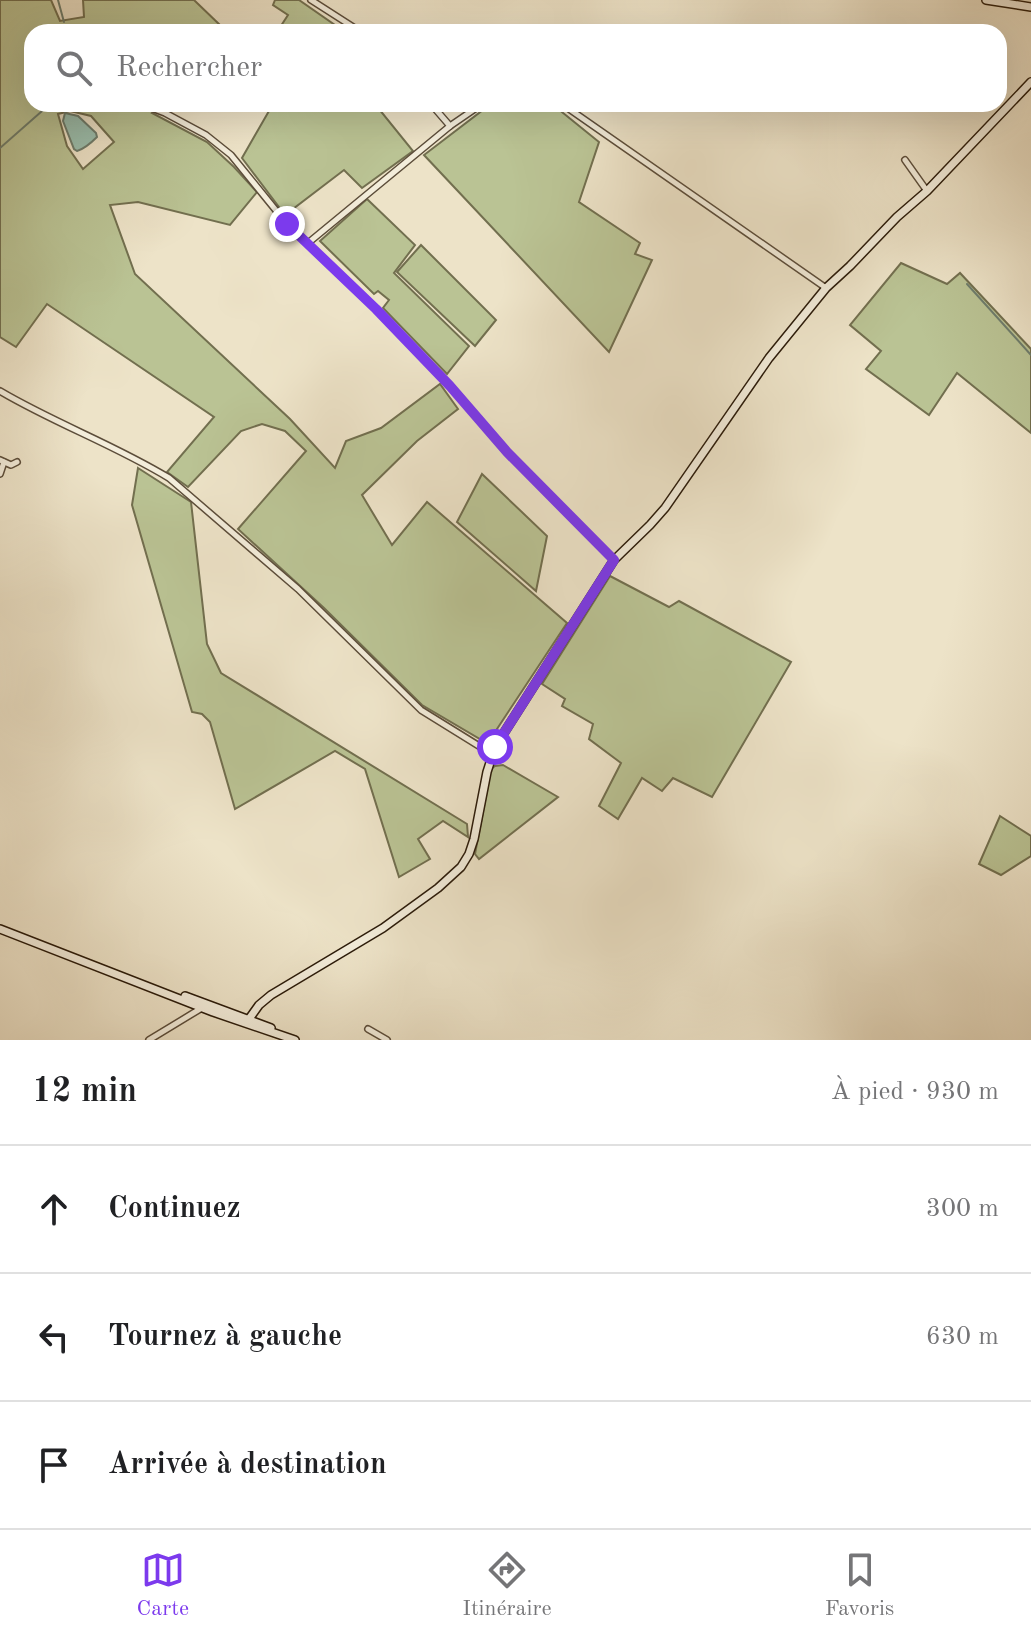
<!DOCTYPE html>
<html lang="fr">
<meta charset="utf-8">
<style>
body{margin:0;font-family:"Old Standard TT",serif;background:#f6f6f6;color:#202124}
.stop{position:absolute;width:24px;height:24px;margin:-18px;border:6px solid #7c3aed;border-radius:50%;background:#fff}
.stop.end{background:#7c3aed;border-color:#fff;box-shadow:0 2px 8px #0008}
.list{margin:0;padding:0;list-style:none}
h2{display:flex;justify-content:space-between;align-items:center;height:104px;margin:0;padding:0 32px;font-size:34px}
h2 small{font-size:26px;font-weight:400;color:#757577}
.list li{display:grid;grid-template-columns:52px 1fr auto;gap:24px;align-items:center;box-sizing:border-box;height:128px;padding:0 32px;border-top:2px solid #e0e0e0}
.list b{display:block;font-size:30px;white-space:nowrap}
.list em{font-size:26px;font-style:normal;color:#757577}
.icon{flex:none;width:44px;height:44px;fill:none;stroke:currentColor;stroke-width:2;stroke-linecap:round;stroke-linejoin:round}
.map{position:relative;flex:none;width:1031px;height:1040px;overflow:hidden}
.search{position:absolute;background:#fff;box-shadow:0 8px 32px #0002;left:24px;right:24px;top:24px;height:88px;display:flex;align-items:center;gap:20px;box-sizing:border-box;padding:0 28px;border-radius:24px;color:#757577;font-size:30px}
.sheet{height:488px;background:#fff}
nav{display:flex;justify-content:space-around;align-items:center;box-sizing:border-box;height:112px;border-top:2px solid #e0e0e0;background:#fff;font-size:22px;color:#757577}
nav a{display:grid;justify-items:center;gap:4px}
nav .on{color:#7c3aed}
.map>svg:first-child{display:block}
</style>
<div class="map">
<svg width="1031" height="1040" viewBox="0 0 1031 1040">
<rect width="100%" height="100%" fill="#ede3c8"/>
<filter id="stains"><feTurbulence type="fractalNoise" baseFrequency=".0025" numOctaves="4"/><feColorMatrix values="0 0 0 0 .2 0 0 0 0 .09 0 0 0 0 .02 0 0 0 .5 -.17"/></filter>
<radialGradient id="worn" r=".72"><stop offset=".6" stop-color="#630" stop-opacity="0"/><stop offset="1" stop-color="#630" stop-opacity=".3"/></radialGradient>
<g fill="#bac394" stroke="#726f4f" stroke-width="2" fill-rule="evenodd">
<path d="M 0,0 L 51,0 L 60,21 L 84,17 L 83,0 L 194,0 L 222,27 L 219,32 L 32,32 L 32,104 L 162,104 L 152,113 L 207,142 L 234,167 L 257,192 L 230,225 L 138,202 L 110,205 L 135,274 L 290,419 L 335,468 L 346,441 L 381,428 L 440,384 L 458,409 L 417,441 L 362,495 L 392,545 L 427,502 L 567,623 L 491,738 L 485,742 L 422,705 L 324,608 L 238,529 L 306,451 L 285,431 L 262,424 L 241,431 L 188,487 L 167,472 L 214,417 L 47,304 L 16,347 L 0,337 ZM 70,111 L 91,116 L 114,142 L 83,169 L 67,146 L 58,114 Z"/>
<polygon points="275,0 299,0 345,32 277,32 288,15 273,5"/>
<polygon points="273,104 375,104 413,151 362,188 344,170 285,215 242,158"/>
<polygon points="499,104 552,104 599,142 579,202 640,243 635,254 652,260 609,352 424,155 483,110"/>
<polygon points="367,199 415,245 394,273 469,346 447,374 383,308 389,300 378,291 374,294 320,241"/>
<polygon points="421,245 496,320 475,346 397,272"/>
<polygon points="901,263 947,284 960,273 1031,349 1031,433 957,373 929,415 866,369 881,351 850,325"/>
<polygon points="138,468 191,502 207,644 221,673 467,824 468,837 443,821 418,839 430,859 399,877 365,769 335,751 235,809 210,722 202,714 192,712 132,505"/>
<polygon points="482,474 547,536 536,591 457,522"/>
<polygon points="610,576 669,607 679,601 791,662 712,797 673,778 662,791 642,778 618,819 599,806 621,763 589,739 593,724 562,706 565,699 542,684"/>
<polygon points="503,765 558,797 479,859 475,854 491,769 495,766"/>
<polygon points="1000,816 1031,836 1031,856 1001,875 979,864"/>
</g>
<path fill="#9abfaf" stroke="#6e7d6d" stroke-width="2" d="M 65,113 L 78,116 L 96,133 L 97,137 C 92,142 84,149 77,151 L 74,149 L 63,121 Z"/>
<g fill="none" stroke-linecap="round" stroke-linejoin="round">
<g stroke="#6e7d6d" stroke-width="2">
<polyline points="58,0 64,22"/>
<polyline points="65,27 68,32"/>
<polyline points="0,148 50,104"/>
<polyline points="967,284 1031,355"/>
</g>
<g stroke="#5c4d3a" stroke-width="8">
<g id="street">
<polyline points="311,0 361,32"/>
<polyline points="431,104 450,126"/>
<polyline points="562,104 826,288"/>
<polyline points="149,107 165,113 206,135 231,155 287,224 376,309 450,386 507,452 614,560"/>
<polyline points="905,160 927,191"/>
<polyline points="308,243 450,126 482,104"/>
<path d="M 0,391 C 54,423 115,445 169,478 L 298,589 L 421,710 L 492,754"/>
<polyline points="0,460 11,465 17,462"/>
<polyline points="0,474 4,462"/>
<polyline points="368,1029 387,1040"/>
<polyline points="149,1040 200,1009 200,1007"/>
</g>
</g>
<g stroke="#2b1b0a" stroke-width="10">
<g id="secondary">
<polyline points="986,0 1031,7"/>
<polyline points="0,929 213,1012 295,1040"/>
<polyline points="185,996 271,1028"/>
<polyline points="249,1019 259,1005 271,995 383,928 438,888 461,867 469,854 474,839 487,772 495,747 614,560 650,525 665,508 769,358 826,288 850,266 897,217 927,191 1031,82"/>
</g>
</g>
<use href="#street" stroke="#f3eddb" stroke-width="5"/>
<use href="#secondary" stroke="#f3eddb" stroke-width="7"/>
</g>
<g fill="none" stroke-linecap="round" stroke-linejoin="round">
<polyline stroke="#7c3aed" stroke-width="10" points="287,224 376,309 450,386 507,452 614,560 495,747"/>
</g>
<rect width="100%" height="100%" filter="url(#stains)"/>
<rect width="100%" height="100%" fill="url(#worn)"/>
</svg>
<div class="stop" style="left:495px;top:747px"></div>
<div class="stop end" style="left:287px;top:224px"></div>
<div class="search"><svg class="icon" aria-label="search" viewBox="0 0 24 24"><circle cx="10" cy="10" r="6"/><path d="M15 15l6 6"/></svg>Rechercher</div>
</div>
<section class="sheet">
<h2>12 min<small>À pied · 930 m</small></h2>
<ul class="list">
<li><svg class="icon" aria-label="ahead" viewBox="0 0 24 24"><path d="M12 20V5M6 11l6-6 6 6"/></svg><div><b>Continuez</b></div><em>300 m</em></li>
<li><svg class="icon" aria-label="left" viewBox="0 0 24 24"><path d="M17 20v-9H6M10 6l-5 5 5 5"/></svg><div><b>Tournez à gauche</b></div><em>630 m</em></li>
<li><svg class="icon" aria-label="arrive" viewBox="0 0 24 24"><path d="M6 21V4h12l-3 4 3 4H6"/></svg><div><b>Arrivée à destination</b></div></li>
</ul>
</section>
<nav>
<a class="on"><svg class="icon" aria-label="map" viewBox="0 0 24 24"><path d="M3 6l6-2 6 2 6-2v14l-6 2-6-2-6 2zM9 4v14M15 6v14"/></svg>Carte</a>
<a><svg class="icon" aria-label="directions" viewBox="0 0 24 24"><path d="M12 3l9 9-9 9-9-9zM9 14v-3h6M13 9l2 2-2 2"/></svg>Itinéraire</a>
<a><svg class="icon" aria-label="saved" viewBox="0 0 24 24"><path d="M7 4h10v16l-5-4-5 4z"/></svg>Favoris</a>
</nav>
